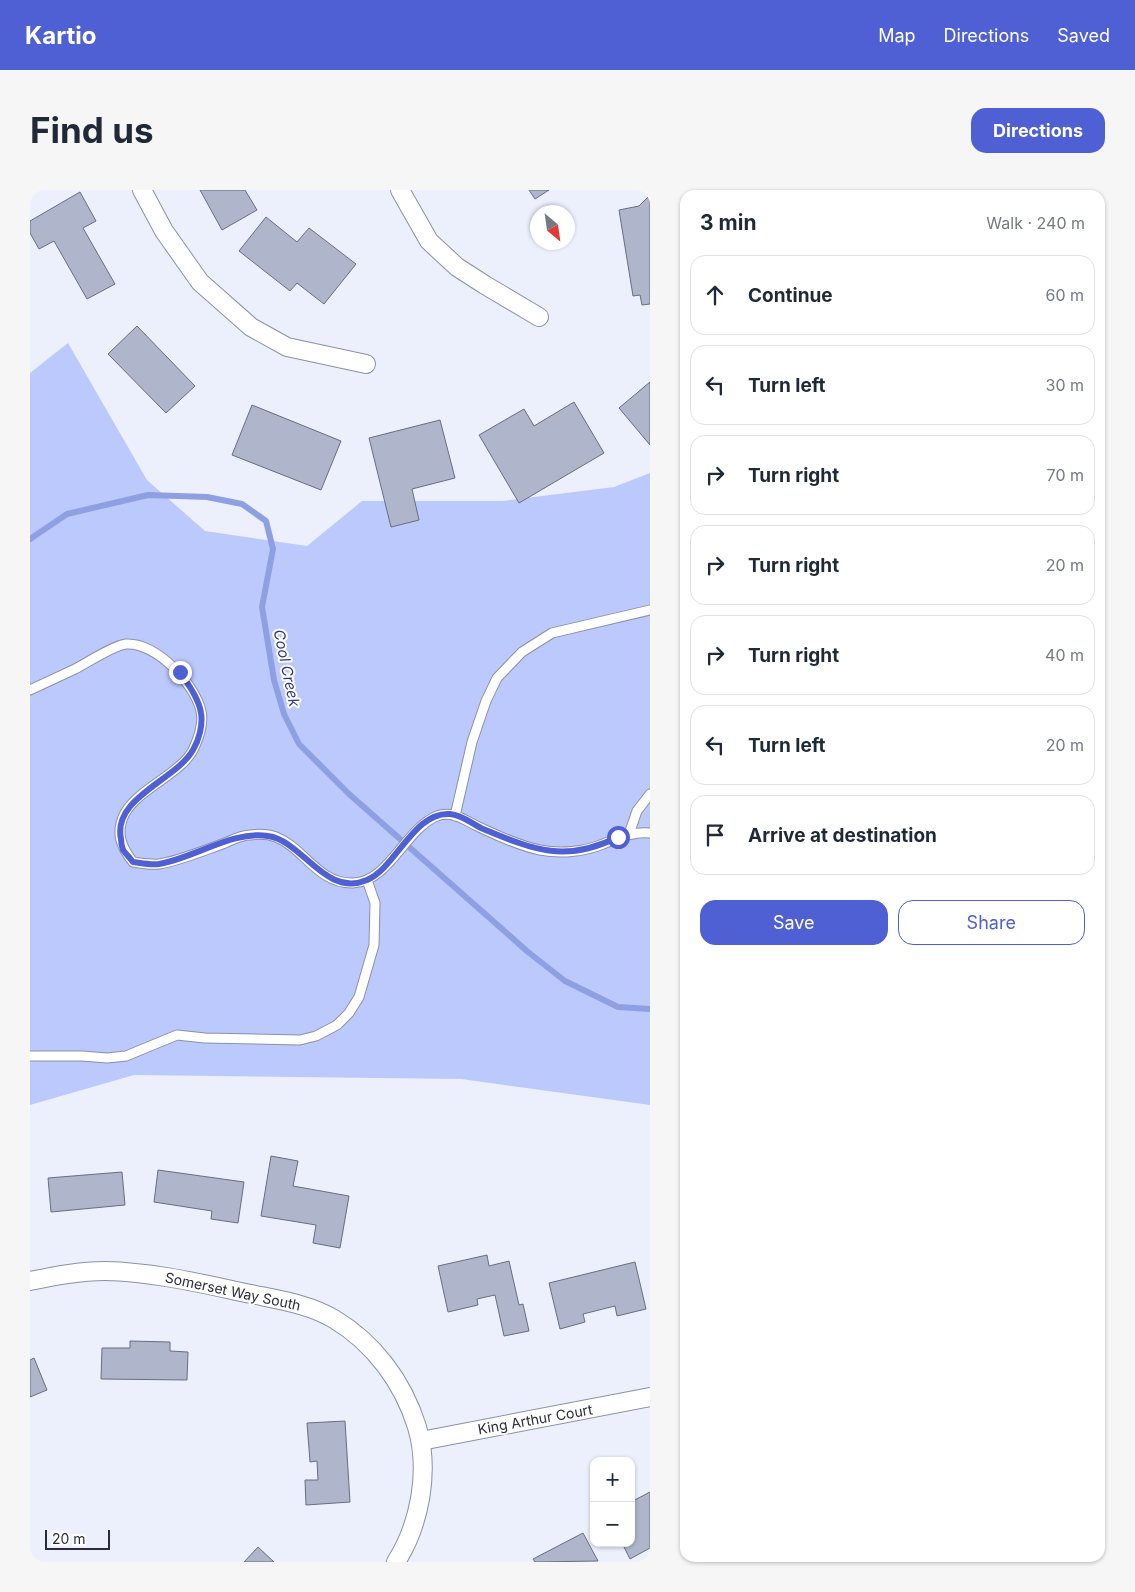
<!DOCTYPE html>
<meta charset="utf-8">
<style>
body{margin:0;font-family:Inter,sans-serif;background:#f6f6f7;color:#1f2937}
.controls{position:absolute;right:15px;bottom:15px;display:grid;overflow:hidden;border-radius:10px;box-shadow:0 1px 4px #0004}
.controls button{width:45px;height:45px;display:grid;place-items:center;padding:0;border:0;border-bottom:1px solid #e0e1e3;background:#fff;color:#1f2937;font:25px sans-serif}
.compass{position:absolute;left:500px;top:15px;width:45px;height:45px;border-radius:50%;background:#fff;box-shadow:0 1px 4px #0004;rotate:151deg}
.scale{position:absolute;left:15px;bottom:12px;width:65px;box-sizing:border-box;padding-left:5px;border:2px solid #2b2d36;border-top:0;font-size:14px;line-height:18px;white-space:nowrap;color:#2b2d36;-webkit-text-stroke:4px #fefefe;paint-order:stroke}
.stop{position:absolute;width:15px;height:15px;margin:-11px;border:4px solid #4f5fd4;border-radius:50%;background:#fff}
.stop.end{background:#4f5fd4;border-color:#fff;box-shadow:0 1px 5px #0008}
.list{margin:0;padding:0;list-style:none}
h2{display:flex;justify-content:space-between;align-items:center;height:65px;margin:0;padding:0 20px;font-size:21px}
h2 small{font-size:16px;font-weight:400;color:#747a83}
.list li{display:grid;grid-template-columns:32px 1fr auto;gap:15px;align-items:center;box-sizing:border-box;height:80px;margin:0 10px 10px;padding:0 10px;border:1px solid #e0e1e3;border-radius:15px}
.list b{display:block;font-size:19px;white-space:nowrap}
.list em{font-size:16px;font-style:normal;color:#747a83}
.actions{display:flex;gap:10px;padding:15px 20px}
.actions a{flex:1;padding:11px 0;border:1px solid #4f5fd4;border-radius:15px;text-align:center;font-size:18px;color:#4f5fd4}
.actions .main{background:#4f5fd4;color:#fff}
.icon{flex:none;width:28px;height:28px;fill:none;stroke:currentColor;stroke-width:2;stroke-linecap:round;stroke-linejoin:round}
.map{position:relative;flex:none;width:620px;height:1372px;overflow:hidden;border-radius:15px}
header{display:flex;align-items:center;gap:30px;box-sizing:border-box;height:70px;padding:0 25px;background:#4f5fd4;color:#fff}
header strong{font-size:24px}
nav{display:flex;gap:28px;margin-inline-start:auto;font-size:18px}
.intro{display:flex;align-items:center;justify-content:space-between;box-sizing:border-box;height:120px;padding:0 30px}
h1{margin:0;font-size:35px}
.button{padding:12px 22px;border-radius:15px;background:#4f5fd4;color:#fff;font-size:18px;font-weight:700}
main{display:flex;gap:30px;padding:0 30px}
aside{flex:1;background:#fff;border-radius:15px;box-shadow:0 1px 4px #0004}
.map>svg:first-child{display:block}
</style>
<header>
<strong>Kartio</strong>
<nav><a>Map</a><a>Directions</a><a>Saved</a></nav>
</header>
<div class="intro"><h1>Find us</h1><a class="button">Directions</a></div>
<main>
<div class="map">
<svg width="620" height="1372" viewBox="0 0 620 1372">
<rect width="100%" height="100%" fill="#ecf0fd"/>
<polygon fill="#bcc9fc" points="38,153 117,290 175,341 277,356 332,311 473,311 584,297 620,283 620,915 431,889 104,885 0,915 0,183"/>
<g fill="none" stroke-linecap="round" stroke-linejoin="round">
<polyline stroke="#8fa0e2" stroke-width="6" points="0,349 37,324 118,305 177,307 212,314 236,331 243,359 232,417 244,490 254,524 269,554 319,604 498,762 535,791 588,817 620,819"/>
</g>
<g fill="#afb5ca" stroke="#686d80">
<polygon points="170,0 215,0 227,20 192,40"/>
<polygon points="499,0 519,0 505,9"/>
<polygon points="50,2 66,31 53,38 85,94 57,109 24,51 9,59 0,43 0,31"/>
<polygon points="620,5 620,114 612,115 610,105 603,106 589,20 609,16"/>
<polygon points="236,27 267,52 279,38 326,74 294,114 267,93 260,101 209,61"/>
<polygon points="107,136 165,196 136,223 78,164"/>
<polygon points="620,192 620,255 589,218"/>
<polygon points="544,212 574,263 489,313 449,245 494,219 504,236"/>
<polygon points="222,215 311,251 291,300 202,265"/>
<polygon points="410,230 425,288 382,299 389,330 361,337 339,248"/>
<polygon points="241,966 268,971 263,996 319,1006 310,1058 283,1053 286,1035 231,1026"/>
<polygon points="128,980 214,992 208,1033 181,1029 182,1021 124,1012"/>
<polygon points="92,982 95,1015 21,1022 18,988"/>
<polygon points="457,1065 459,1076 479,1071 489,1115 493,1114 499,1141 474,1146 465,1105 447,1109 448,1115 418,1122 408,1076"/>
<polygon points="605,1072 616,1119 587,1126 585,1116 553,1124 555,1132 530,1139 519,1093"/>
<polygon points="100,1151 140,1152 140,1161 158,1162 157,1190 71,1189 72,1158 100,1158"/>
<polygon points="4,1168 17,1200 0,1207 0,1170"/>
<polygon points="315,1231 320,1312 276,1315 275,1290 288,1290 287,1271 280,1272 277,1233"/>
<polygon points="620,1302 620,1358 600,1369 592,1353 601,1353 601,1312"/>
<polygon points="553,1343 568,1371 505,1372 503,1369"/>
<polygon points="228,1357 244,1372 214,1372"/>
</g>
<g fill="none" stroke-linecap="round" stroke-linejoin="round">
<g stroke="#8b91a5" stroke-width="11">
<g id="service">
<path d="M 0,500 C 15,493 30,486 45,479 C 57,473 84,455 96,454 C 126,452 165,494 171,521 C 174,534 169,547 164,558 C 153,583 109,598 95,623 C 85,642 91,657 103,672 C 111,673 121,675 129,674 C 149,671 175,660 195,653 C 202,650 211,645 220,645 C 228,644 238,644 246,647 C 274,658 288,694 323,693 C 359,692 375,639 407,626 C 423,620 436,631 449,637 C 468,646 490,656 510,660 C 530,664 554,662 573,654 C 589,648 603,641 620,643"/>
<polyline points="425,626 442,552 456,511 467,488 492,462 522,443 620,420"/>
<polyline points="599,644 607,621 620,604"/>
<polyline points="0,866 52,866 77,868 96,866 147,845 175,848 270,850 286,846 307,835 319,823 329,807 344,755 345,713 337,690"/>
</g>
</g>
<g stroke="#8b91a5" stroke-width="20">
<g id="minor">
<polyline points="112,0 134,41 170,92 221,137 257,157 336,174"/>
<polyline points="370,0 399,51 427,77 455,95 509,127"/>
<path d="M 0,1091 C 25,1086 50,1081 75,1081 C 125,1082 173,1094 221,1104 C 249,1110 279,1114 304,1129 C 344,1153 373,1192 387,1237 C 400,1281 390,1334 366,1372"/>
<polyline points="391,1251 620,1207"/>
</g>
</g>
<use href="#service" stroke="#fff" stroke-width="9"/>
<use href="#minor" stroke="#fff" stroke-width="18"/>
</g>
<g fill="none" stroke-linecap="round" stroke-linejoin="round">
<path stroke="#4f5fd4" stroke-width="6" d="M 150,482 C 158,494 169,509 171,523 C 173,535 169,550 163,560 C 146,590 82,608 91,649 C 91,652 92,657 93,660 C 96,664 100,668 103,672 C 111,673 121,675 129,674 C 164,668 204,640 238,646 C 273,651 295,708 337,690 C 366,678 384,621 420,624 C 432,625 441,633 451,638 C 502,659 534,674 588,647"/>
</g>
<g text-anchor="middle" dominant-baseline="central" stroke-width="4" stroke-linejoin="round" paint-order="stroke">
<g font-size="14" fill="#2b2d36" stroke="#fefefe">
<text transform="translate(203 1101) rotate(12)">Somerset Way South</text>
<text transform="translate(505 1229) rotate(-10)">King Arthur Court</text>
</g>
<g font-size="15" font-style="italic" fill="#2d3684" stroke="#fefefe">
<text transform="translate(257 478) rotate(78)">Cool Creek</text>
</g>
</g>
</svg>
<div class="controls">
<button>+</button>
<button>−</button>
</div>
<svg class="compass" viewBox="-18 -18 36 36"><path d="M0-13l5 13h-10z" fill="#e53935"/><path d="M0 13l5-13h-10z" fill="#747a83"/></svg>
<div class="scale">20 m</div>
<div class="stop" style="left:588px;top:647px"></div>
<div class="stop end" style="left:150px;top:482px"></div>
</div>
<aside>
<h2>3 min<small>Walk · 240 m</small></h2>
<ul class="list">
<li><svg class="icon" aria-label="ahead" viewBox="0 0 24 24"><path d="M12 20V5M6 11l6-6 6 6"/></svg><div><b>Continue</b></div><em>60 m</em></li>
<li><svg class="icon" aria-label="left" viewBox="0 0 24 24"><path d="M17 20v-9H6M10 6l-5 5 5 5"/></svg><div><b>Turn left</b></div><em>30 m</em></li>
<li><svg class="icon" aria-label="right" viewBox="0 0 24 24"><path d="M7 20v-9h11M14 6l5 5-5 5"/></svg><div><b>Turn right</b></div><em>70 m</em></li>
<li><svg class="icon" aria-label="right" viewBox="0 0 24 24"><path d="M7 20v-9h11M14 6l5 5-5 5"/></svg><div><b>Turn right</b></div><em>20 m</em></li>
<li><svg class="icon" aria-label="right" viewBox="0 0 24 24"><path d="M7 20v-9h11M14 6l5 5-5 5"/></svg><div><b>Turn right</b></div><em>40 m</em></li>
<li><svg class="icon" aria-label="left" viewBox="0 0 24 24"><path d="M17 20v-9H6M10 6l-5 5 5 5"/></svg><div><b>Turn left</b></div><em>20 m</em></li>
<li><svg class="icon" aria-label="arrive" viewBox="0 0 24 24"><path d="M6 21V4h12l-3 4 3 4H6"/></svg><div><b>Arrive at destination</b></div></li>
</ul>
<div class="actions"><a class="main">Save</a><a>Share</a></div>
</aside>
</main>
